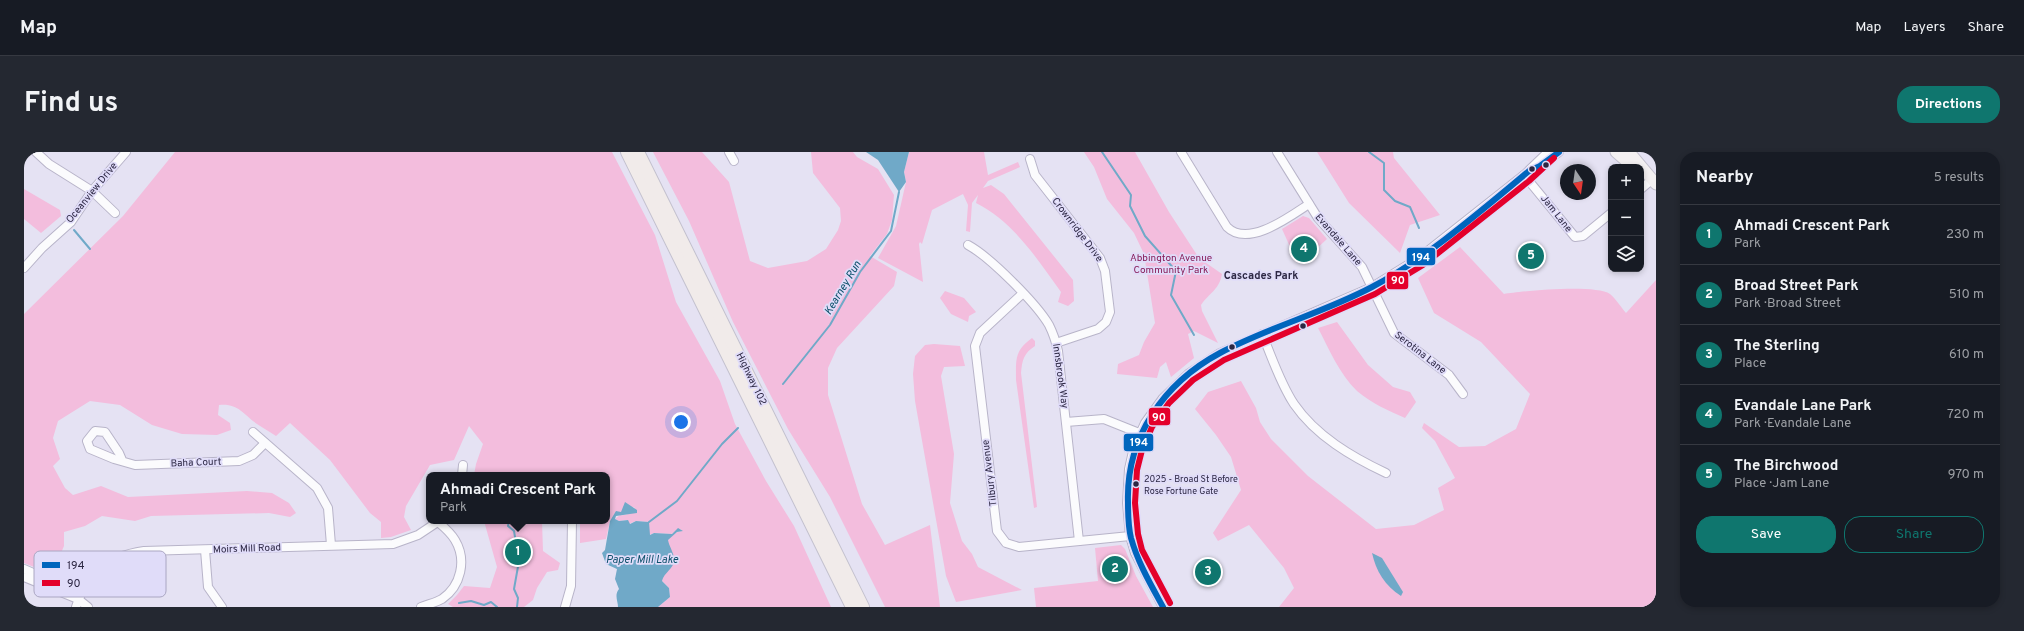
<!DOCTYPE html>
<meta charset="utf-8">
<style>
body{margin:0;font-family:Overpass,sans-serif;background:#242831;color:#f1f3f6}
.controls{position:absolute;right:12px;top:12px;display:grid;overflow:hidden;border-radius:8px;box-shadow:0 2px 6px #0003}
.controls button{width:36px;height:36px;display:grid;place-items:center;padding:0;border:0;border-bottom:1px solid #363941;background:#171b24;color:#f1f3f6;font:20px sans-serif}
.compass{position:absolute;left:1536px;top:12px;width:36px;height:36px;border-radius:50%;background:#171b24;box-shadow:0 2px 6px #0003;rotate:167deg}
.you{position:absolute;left:657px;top:270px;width:14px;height:14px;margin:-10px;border:3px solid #fff;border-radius:50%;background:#1a73e8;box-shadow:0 0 0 6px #1a73e833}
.badge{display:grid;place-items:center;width:26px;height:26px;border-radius:50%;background:#0f766e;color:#fff;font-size:13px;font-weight:700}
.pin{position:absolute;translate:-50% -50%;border:2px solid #fff;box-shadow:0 1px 4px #0006}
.popup{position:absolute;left:402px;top:320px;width:184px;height:52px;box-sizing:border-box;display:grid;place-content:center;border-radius:8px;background:#171b24;filter:drop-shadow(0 1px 3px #0005);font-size:13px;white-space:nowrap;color:#9ea1a6}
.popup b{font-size:15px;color:#f1f3f6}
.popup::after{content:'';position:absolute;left:50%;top:100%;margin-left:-8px;border:8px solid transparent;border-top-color:#171b24}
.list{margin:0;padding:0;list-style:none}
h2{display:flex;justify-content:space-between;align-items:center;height:52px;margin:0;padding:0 16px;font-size:17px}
h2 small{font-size:13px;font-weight:400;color:#9ea1a6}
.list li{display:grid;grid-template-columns:26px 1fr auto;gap:12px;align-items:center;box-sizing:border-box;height:60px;padding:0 16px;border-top:1px solid #363941}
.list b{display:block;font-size:15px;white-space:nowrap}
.list p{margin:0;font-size:13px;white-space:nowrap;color:#9ea1a6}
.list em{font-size:13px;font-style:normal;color:#9ea1a6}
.actions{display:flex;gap:8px;padding:12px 16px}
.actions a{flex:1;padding:9px 0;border:1px solid #0f766e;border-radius:16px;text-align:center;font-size:14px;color:#0f766e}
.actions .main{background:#0f766e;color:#fff}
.icon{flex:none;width:22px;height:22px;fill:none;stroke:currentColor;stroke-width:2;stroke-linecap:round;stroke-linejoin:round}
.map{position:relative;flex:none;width:1632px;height:455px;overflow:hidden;border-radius:16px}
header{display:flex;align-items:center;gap:24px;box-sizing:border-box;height:56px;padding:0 20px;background:#171b24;border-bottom:1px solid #363941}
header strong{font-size:19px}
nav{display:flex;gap:22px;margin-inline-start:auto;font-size:14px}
.intro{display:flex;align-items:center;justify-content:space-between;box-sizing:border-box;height:96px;padding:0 24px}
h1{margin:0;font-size:28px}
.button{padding:10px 18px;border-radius:16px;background:#0f766e;color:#fff;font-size:14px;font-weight:700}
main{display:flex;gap:24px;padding:0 24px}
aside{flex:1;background:#171b24;border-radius:16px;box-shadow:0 2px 6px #0003}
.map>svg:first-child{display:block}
</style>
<header>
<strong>Map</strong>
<nav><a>Map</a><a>Layers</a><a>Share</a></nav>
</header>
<div class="intro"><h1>Find us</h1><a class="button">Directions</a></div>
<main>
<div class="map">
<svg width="1632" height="455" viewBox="0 0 1632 455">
<rect width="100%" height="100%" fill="#e5e2f3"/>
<g fill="#f3bddd">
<path d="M 151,0 L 588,0 L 631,83 L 652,150 L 696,229 L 711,272 L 742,329 L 770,374 L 807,455 L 634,455 L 646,445 L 645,436 L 638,429 L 639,423 L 650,407 L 643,388 L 653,380 L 658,379 L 656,377 L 648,382 L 630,381 L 625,383 L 625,370 L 612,369 L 605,372 L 603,368 L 595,369 L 591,367 L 596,363 C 602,364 606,361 611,357 L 610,355 L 597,360 L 586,369 L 582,387 L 556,391 L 556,369 L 583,369 L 583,323 L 450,323 L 452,312 L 459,292 L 445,274 L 430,308 L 406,313 L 382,354 L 380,365 L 387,378 L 367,385 L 357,386 L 357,370 L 346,361 L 306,308 L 266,271 L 252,284 C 246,280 239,276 233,272 C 219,262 214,251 195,253 L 194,263 L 206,271 L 207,278 L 193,283 L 158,282 L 128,273 L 96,253 L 66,249 L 34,269 L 29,286 L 36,307 L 29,314 L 41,336 L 49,343 L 77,334 L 104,345 L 223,339 L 248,341 L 265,351 L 272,361 L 266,365 L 245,361 L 127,364 L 111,369 L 78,364 L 61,374 L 40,380 L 40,394 L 28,422 L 0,411 L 0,162 L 99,64 Z"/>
<polygon points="629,0 678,0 705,30 726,109 744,116 783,109 802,97 814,78 817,69 816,56 789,21 787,0 829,0 833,5 854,17 870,43 868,68 863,82 846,104 873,120 870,134 813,196 804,216 804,243 838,352 861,393 906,373 916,455 861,455 806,345 764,277 709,170 665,69"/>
<path d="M 885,0 L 960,0 L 964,23 L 994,10 L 996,15 L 964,29 L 959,36 L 967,33 L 980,42 L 1049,128 L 1050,149 L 1044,154 L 1034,150 L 1037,140 C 1013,107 990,70 952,51 L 954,43 L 948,51 L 946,80 L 942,79 L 944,53 L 939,42 L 908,58 L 898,92 L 896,90 L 895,92 L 899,130 L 854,106 L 872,74 L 882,30 L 880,20 Z"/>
<path d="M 1060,0 L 1111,0 L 1145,60 L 1175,106 L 1198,122 C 1195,138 1186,140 1177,153 L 1178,159 L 1194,191 L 1170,179 L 1164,182 L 1170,206 L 1147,225 L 1142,210 L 1136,215 L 1133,226 L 1093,222 L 1094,212 L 1115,203 L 1120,190 L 1131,171 L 1120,102 L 1110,81 L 1083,47 L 1070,15 Z"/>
<polygon points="1293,0 1369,0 1370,6 1416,63 1386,73 1376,101 1325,51"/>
<polygon points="0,37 36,58 37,64 17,81 0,67"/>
<polygon points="1279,64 1285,66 1303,87 1278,110 1272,108 1258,77"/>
<path d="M 1436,95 L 1480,142 C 1499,139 1571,132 1586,142 C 1592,147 1597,155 1602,161 L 1632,128 L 1632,455 L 1255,455 L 1270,436 L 1260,416 L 1225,373 L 1194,389 L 1189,381 L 1217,338 L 1207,305 L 1192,283 L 1171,257 L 1184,240 L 1217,229 L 1232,256 L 1236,270 L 1247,287 L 1284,324 L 1352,377 L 1390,373 L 1420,358 L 1414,336 L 1431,326 L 1411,289 L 1398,276 L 1400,271 L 1435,295 L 1461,294 L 1492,277 L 1506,242 L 1457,190 L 1410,161 L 1394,126 Z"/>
<polygon points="921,139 940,146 952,160 945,164 944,170 927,162 916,146"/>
<path d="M 1313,170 L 1344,213 L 1369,235 L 1386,240 L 1392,250 L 1381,266 C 1365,259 1347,251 1333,239 C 1316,223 1305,197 1294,176 Z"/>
<path d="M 1008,186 L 1011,189 L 1011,194 C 1000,201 998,208 997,221 L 1013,355 L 1010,356 L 992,228 C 992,208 990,199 1008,186 Z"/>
<polygon points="910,192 936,194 941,214 920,215 917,224 930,302 926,351 938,389 948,402 954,415 998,438 932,450 922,424 891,249 889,222 891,204 901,193"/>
<polygon points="460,369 518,369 519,399 536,411 534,418 523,420 513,436 509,448 500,455 429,455 424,452 433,443 440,434 466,436 473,415"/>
<polygon points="1097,393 1101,397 1112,424 1129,455 1012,455 1010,436 1074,429 1071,396"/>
</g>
<g fill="#70a9c8">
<polygon points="842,0 885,0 880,20 882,30 875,40 854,8"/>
<path d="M 601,350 L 613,358 L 613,361 L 592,364 L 591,367 L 595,369 L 604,368 L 606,372 L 612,369 L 625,370 L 626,383 L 630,381 L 648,382 L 654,376 L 659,379 L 653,380 L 644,388 C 645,394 650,401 650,407 C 651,416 640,420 638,429 L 645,436 L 646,445 L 634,455 L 594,455 C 594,449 590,443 595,437 L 591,427 L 593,417 L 582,412 L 578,401 L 581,398 L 586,369 L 592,359 L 597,360 Z"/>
<path d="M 1348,401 L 1358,406 L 1379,440 L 1377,444 C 1361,434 1352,419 1348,401 Z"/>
</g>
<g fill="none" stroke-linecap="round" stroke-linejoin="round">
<g stroke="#70a9c8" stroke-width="2">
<polyline points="1078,0 1107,43 1106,54 1121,84 1152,119 1147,143 1170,183"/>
<polyline points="1345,0 1360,11 1360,38 1371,49 1386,55 1395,76"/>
<polyline points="50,78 66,97"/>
<polyline points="759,232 806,173 836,120 867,79 875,40"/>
<polyline points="485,369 484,374 490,379 495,409 490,437 494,446 493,455"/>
<polyline points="625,370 653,349 698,292 714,276"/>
<polyline points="435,451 447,449 460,453 467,450 473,455"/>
</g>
<g stroke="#b8b4c9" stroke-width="10">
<g id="minor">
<polyline points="12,0 25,12 68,39 91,61"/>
<polyline points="705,0 710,9"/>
<path d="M 1157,0 L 1203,75 C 1224,96 1265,65 1285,52"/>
<polyline points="1253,0 1294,66 1338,115 1370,181 1425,223 1439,242"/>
<polyline points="1006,7 1011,23 1076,106 1081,119 1086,160 1082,170 1074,177 1032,191"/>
<polyline points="1506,18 1516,14 1535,0"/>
<polyline points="1500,23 1551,85 1559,84 1587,61"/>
<polyline points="1617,37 1624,31"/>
<path d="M 944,93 C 966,105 1012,151 1025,173 C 1029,181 1032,190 1034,199 L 1055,389"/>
<polyline points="0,116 18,96 47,70 68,39 102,0"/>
<polyline points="998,142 956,181 951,194 973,379 982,391 995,395 1106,384"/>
<path d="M 1238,182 C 1248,205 1256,231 1270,252 C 1292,284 1328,305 1362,321"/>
<polyline points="1042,270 1080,267 1115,281"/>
<polyline points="229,280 293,336 304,356 307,393"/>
<polyline points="98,308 95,301 81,280 71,279 63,289 66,297 90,307 111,313 215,309 229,303 241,291"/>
<polyline points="438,323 439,313"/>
<polyline points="181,398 184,435 198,455"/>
<polyline points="0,417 48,438 54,447 64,455"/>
<polyline points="0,425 54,447"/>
<path d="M 52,455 C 64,418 82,405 120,399 L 369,392 L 394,383 L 415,369"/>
<path d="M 397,455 C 404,452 411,451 418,447 C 437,434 443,408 431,388 C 427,381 420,375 414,370"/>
<polyline points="541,455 547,434 548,369"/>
<polyline points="1139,455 1111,401 1106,384 1103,351 1105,317 1110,295 1121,271 1139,246 1164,222 1196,201 1348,135 1395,106 1500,23 1524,0"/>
</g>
</g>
<g stroke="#c3c1ce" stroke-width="13">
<g id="major">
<polyline points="1592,0 1609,15"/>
<polyline points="1605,0 1632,32"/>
</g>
</g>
<g stroke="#c3c1ce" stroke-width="14">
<g id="highway">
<polyline points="603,0 828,455"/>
<polyline points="614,0 839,455"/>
</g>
</g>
<use href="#minor" stroke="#fbfbfd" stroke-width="8"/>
<use href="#major" stroke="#f4f1f2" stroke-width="11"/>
<use href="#highway" stroke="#f1ebea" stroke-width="12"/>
<g stroke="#e0dcf9" stroke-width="9">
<path id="bus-1" d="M 1139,455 C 1127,433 1114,411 1107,386 C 1104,374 1104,362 1104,350 C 1102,285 1140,231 1196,201 C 1245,175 1299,161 1348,135 C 1402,107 1458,58 1505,19 L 1516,14 L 1535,0"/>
</g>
<g stroke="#e0dcf9" stroke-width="9">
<polyline id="bus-2" points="1146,451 1118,398 1114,382 1111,351 1113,318 1118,298 1128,275 1145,251 1169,228 1200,208 1351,142 1399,113 1505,29 1530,6"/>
</g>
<use href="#bus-1" stroke="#0065bd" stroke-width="6"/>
<use href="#bus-2" stroke="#e4002b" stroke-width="6"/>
</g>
<g fill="#2c2743" stroke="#e0dcf9" stroke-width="1.5">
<circle cx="1522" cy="13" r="3.5"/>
<circle cx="1508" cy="17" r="3.5"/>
<circle cx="1279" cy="174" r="3.5"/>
<circle cx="1208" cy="195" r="3.5"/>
<circle cx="1112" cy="332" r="3.5"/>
</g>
<g text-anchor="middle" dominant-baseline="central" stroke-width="3.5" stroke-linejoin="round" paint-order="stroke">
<g font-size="9" fill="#2c2743" stroke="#e0dcf9" text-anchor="start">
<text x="1120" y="327">2025 - Broad St Before<tspan x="1120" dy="12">Rose Fortune Gate</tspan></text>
</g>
<g font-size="10" fill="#2c2743" stroke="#e0dcf9">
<text transform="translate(68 41) rotate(-51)">Oceanview Drive</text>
<text transform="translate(1532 62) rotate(52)">Jam Lane</text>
<text transform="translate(1053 78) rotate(53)">Crownridge Drive</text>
<text transform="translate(1314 88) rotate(49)">Evandale Lane</text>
<text transform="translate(1396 201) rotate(38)">Serotina Lane</text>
<text transform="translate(1036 224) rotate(82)">Innsbrook Way</text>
<text transform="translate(727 227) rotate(64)">Highway 102</text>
<text transform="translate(172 311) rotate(-2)">Baha Court</text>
<text transform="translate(966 321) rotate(-97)">Tilbury Avenue</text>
<text transform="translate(223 397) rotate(-2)">Moirs Mill Road</text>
</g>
<g font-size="10" fill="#861b58" stroke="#e0dcf9">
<text x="1147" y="106">Abbington Avenue<tspan x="1147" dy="12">Community Park</tspan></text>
</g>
<g font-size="11" font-weight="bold" fill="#2c2743" stroke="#e0dcf9">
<text x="1237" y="124">Cascades Park</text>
</g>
<g font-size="11" font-style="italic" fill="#0d506b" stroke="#e0dcf9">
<text transform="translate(819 136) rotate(-59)">Kearney Run</text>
<text x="618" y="408">Paper Mill Lake</text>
</g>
</g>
<rect x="10" y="399" width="132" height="46" rx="6" fill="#e0dcf9" stroke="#aaa6c2" stroke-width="1"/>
<rect x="18" y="410" width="18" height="6" fill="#0065bd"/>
<rect x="18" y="428" width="18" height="6" fill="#e4002b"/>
<g font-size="11" fill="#2c2743">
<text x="43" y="417">194</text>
<text x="43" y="435">90</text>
</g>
<g stroke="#e0dcf9" stroke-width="1.5">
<rect x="1382" y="95" width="30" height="19" rx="4" fill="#0065bd"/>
<rect x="1362" y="119" width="23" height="19" rx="4" fill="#e4002b"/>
<rect x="1124" y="255" width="23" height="19" rx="4" fill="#e4002b"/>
<rect x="1099" y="281" width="31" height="19" rx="4" fill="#0065bd"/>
</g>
<g font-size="11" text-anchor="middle" font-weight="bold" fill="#fff">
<text x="1397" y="109">194</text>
<text x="1374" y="132">90</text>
<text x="1135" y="269">90</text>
<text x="1115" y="294">194</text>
</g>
</svg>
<div class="controls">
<button>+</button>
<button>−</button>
<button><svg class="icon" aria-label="layers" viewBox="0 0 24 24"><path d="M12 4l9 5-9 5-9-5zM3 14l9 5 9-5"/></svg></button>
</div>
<svg class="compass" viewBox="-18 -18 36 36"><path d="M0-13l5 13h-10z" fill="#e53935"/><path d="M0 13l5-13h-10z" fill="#9ea1a6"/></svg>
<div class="you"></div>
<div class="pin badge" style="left:494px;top:400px">1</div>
<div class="popup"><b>Ahmadi Crescent Park</b>Park</div>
<div class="pin badge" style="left:1091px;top:417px">2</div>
<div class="pin badge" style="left:1184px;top:420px">3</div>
<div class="pin badge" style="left:1280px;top:97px">4</div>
<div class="pin badge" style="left:1507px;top:104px">5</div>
</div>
<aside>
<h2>Nearby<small>5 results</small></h2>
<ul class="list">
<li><span class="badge">1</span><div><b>Ahmadi Crescent Park</b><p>Park</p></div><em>230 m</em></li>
<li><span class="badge">2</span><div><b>Broad Street Park</b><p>Park · Broad Street</p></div><em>510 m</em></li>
<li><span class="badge">3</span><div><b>The Sterling</b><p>Place</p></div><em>610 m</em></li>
<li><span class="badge">4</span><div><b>Evandale Lane Park</b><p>Park · Evandale Lane</p></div><em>720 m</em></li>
<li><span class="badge">5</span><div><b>The Birchwood</b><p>Place · Jam Lane</p></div><em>970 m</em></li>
</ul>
<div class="actions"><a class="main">Save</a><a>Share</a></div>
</aside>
</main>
